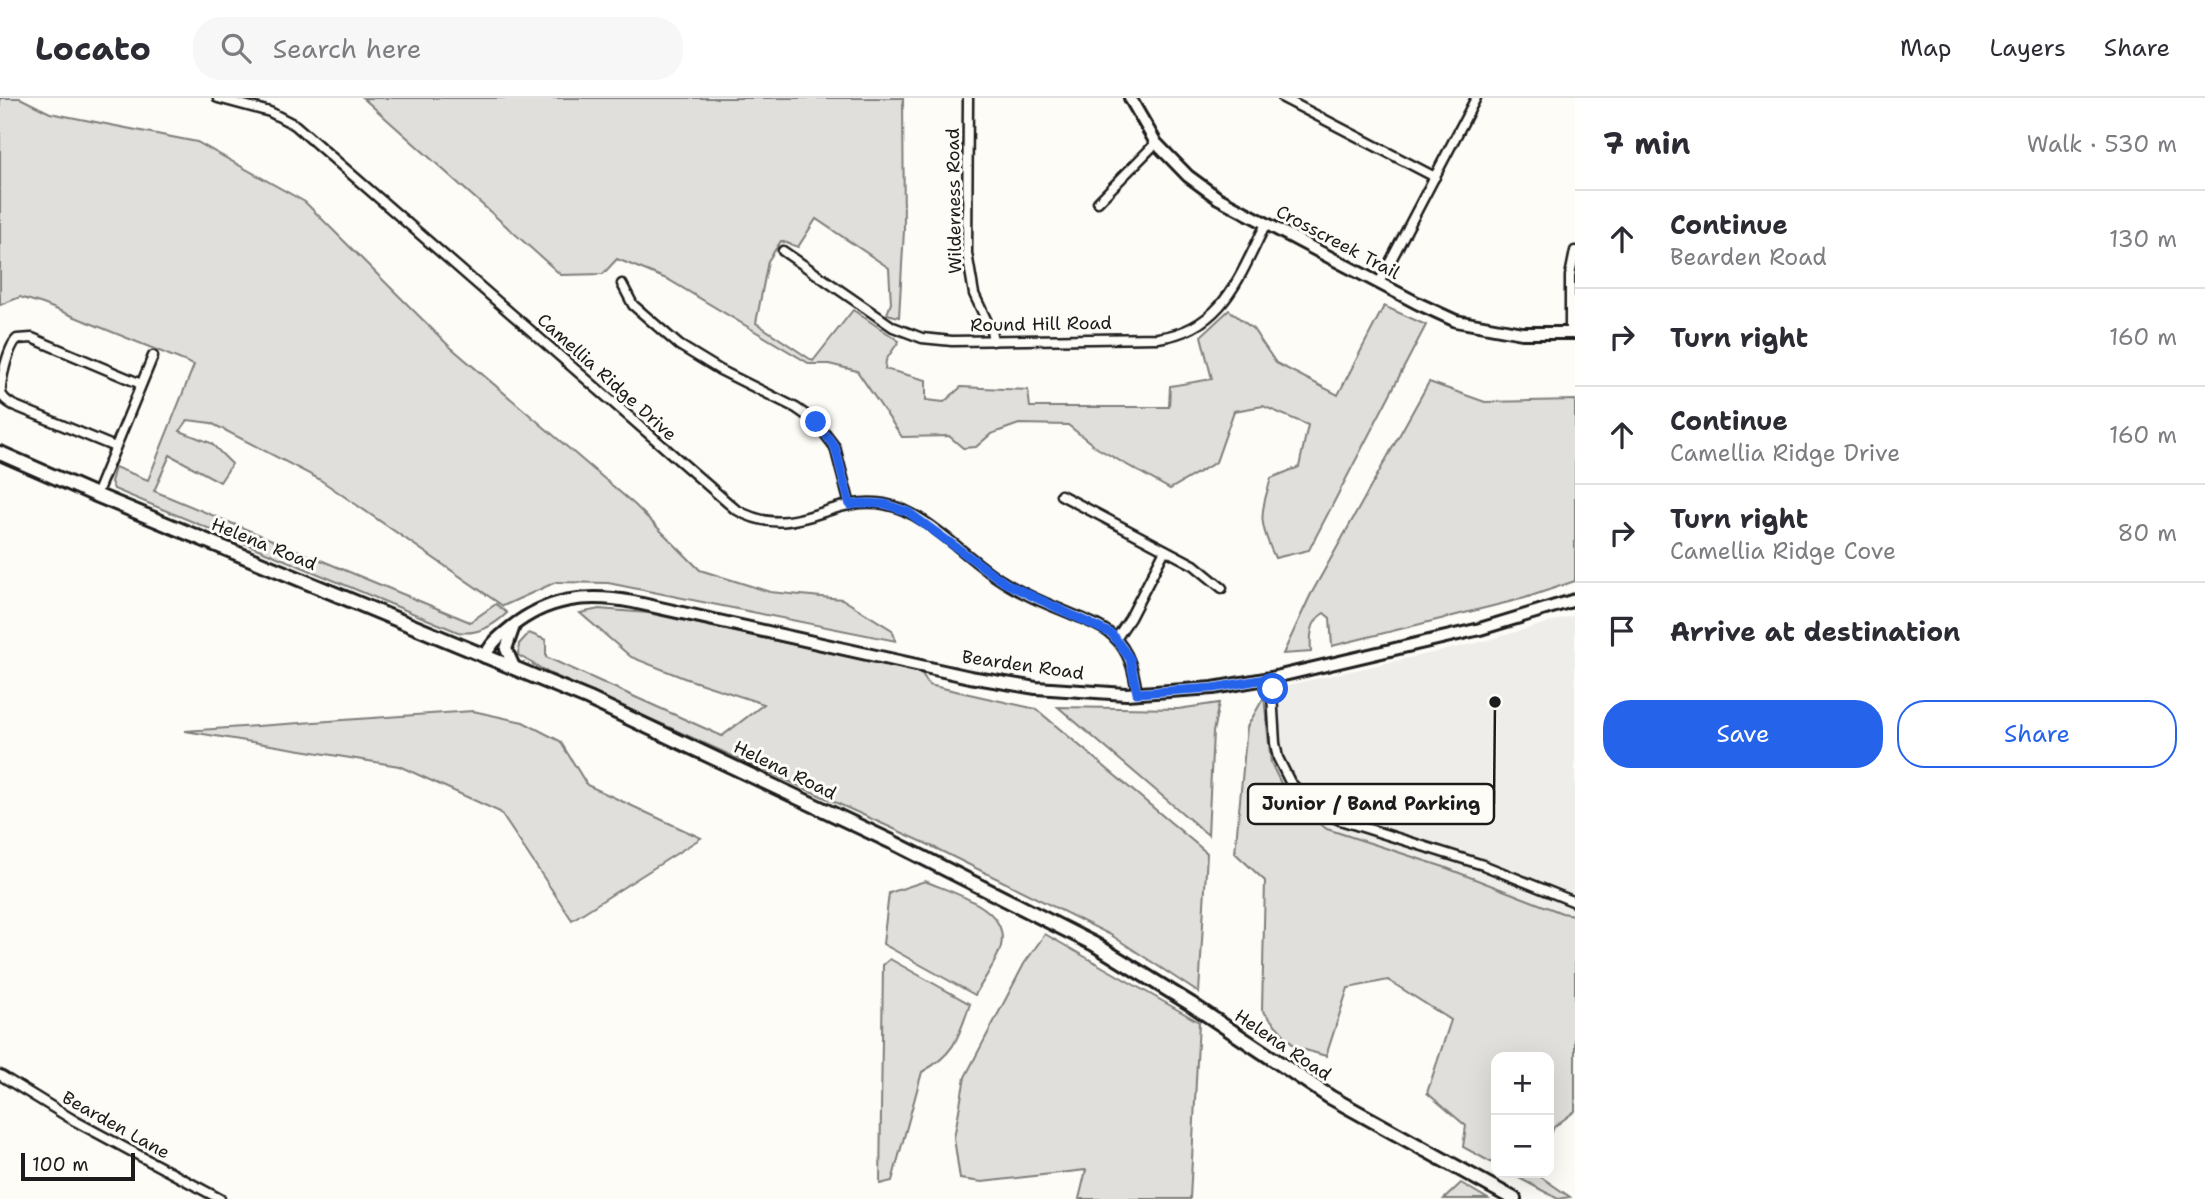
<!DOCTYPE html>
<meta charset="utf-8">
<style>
body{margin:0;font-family:"Shantell Sans",sans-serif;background:#f7f7f7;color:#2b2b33}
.controls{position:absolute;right:21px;bottom:21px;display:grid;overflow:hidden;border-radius:14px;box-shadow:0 7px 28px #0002}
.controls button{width:63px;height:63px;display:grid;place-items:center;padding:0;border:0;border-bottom:2px solid #e1e1e2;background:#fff;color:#2b2b33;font:35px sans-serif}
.scale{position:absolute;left:21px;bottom:18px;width:114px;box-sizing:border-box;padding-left:7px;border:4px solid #1c1c1c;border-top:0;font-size:19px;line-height:24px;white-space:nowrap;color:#1c1c1c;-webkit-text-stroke:5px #fdfcf7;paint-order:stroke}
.stop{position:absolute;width:21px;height:21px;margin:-16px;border:5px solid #2563eb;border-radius:50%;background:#fff}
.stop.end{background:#2563eb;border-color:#fff;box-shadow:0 2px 7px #0008}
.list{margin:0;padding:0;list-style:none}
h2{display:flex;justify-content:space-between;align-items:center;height:91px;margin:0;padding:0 28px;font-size:30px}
h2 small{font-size:23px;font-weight:400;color:#7c7c81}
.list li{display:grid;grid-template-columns:46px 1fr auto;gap:21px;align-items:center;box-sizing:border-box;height:98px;padding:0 28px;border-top:2px solid #e1e1e2}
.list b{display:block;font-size:26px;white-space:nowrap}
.list p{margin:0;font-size:23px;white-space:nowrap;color:#7c7c81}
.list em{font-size:23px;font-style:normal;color:#7c7c81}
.actions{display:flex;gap:14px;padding:21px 28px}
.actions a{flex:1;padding:16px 0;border:2px solid #2563eb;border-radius:28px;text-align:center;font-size:24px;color:#2563eb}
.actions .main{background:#2563eb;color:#fff}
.icon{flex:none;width:38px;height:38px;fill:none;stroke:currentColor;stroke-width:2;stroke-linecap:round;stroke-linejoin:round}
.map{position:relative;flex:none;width:1575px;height:1101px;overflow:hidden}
header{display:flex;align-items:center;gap:42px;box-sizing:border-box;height:98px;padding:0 35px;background:#fff;border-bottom:2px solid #e1e1e2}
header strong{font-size:33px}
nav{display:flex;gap:38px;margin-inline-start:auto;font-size:24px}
.search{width:490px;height:63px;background:#f7f7f7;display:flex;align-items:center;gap:18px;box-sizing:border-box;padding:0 24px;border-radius:28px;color:#7c7c81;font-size:26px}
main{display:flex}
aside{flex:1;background:#fff}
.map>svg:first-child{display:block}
</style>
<header>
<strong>Locato</strong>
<div class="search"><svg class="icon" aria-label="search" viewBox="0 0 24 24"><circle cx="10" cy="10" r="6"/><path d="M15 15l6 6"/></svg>Search here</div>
<nav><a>Map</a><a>Layers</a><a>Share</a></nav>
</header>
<main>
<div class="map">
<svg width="1575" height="1101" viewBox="0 0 1575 1101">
<rect width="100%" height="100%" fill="#fdfcf7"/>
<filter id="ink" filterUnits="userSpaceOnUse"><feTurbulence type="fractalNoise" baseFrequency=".0143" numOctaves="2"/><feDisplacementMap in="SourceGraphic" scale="14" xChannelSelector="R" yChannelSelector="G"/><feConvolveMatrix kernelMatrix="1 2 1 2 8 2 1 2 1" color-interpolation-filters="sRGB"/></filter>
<g filter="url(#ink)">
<polygon fill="#eeede9" points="1575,517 1575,817 1562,815 1444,770 1327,730 1290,706 1271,665 1264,599 1288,587 1481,544"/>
<g fill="#e0dfdb" stroke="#7e7e7c" stroke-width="2">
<path d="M 0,0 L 20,0 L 50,15 L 197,44 L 305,104 L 448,247 L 635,407 L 700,472 L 770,494 L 842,501 L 892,532 L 896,543 L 608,485 L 556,484 L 503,508 L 319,381 L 211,325 L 188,322 L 180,333 L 211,345 L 232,366 L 220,384 L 170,357 L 154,393 L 470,524 L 496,506 L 507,515 C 493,528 478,537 458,534 L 114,391 L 111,384 L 115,369 L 148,382 L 194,267 L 43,206 L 20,199 L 0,207 Z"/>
<path d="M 363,0 L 903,0 L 904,132 L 899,219 L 887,216 L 891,205 L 889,170 L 816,121 L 798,149 L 781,143 L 768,163 L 756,225 L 813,263 L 853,212 L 899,243 L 886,262 L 885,271 L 926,282 L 926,302 L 944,304 L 961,289 L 1028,292 L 1030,309 L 1169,309 L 1170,288 L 1212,281 L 1201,238 L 1229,212 L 1253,231 L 1276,265 L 1338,297 L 1384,208 L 1426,227 L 1309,452 L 1275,460 C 1258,423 1260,418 1271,380 L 1299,369 L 1308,327 L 1263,308 L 1234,313 L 1216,364 L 1170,391 L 1097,350 L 1068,327 L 1019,326 L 991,336 L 976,349 L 963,350 L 949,338 L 902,339 L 857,273 L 829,266 L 810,266 L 669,182 L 617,161 L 603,176 L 561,177 Z"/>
<path d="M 1429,284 L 1485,304 L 1575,302 L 1575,483 L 1525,500 L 1332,548 L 1330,520 L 1324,515 C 1310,523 1310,539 1311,554 L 1283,556 L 1310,498 Z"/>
<polygon points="599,511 648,515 921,574 929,587 1036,611 1207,755 1199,895 1111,837 925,745 549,575 518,557 519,546 529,535 546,542 546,559 722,638 764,606 684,580 631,559 580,515"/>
<polygon points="1264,599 1271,665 1291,706 1327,731 1444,769 1562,815 1575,817 1575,1013 1554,1029 1549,1042 1549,959 1496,959 1496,1067 1463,1049 1466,1028 1427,995 1451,922 1388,882 1348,890 1326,958 1295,949 1262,912 1265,783 1235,755 1247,629"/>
<polygon points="1219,605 1213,634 1208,737 1058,609 1178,611"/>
<polygon points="473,613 523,624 560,643 587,687 701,740 572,822 500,714 399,668 185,633"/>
<path d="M 925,783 C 952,795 1010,809 1001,848 C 998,862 982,884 975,897 L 883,846 L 889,795 Z"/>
<polygon points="1045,836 1199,924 1190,1101 1079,1101 1086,1072 982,1084 960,1081 954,1040 965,979 1024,866"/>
<path d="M 890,861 L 970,906 C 958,940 955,956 922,974 L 892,1083 L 880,1086 L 883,867 Z"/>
<polygon points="1510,1075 1535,1075 1570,1099 1558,1101"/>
<polygon points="1461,1085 1488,1101 1444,1101"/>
</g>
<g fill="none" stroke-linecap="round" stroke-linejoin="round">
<g stroke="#1c1c1c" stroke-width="13">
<g id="minor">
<path d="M 218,0 L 270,14 L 295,27 L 735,411 C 795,446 829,396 884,406 C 929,414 966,462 1004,484 C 1027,499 1055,509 1081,520 C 1092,525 1104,529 1113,538 C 1130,554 1134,574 1137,595"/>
<polyline points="968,0 967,155 974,196 991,232 993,243"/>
<polyline points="1283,0 1435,79"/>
<polyline points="1098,104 1156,45"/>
<path d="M 783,153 L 893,229 L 922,240 L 952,243 L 1158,240 C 1224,231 1239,178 1266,126"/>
<polyline points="1379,185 1476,0"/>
<polyline points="622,186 633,207 679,247 720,272 796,310 816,324 835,349 850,407"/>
<polyline points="1570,235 1570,178 1575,153"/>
<path d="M 115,349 L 13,307 C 8,304 3,301 1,295 C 0,284 8,249 17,241 L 32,240 L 141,286"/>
<polyline points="96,397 153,258"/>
<polyline points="1061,397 1194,467 1222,490"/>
<polyline points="1116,541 1130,520 1165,452"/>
<polyline points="1271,580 1275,645 1278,660 1290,684 1316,711 1340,722 1483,767 1575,804"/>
<polyline points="0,977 75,1023 220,1101"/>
</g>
</g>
<g stroke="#1c1c1c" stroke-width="16">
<g id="tertiary">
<polyline points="1130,0 1156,45 1188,78 1218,100 1316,152 1419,206 1456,223 1522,235 1575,235"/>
<polyline points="514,528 506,551 515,571"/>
<path d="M 485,559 C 490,546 499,539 510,530 C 547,500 587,495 633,504 L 970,579 L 1036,590 L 1126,596 L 1213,590 L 1271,580 L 1480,531 L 1575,502"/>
</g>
</g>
<g stroke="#1c1c1c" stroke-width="18">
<polyline id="secondary" points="0,355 96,397 589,601 892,744 1094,846 1191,906 1330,999 1514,1101"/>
</g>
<use href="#minor" stroke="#fdfcf7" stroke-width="8"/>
<use href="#tertiary" stroke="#fdfcf7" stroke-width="10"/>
<use href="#secondary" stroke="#fdfcf7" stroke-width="12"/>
</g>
</g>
<g fill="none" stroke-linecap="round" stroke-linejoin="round" filter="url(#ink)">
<polyline stroke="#2563eb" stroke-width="9" points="816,324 835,349 850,407 863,405 885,406 908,414 1005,485 1112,536 1130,561 1137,595 1213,590 1271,580 1273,591"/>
</g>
<g text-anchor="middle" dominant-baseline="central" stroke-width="6" stroke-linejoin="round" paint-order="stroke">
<g font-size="18" fill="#1c1c1c" stroke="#fdfcf7">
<text transform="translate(954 103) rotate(-91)">Wilderness Road</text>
<text transform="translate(1338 144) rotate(28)">Crosscreek Trail</text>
<text transform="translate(1041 226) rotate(-1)">Round Hill Road</text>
<text transform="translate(607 279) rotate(42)">Camellia Ridge Drive</text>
<text transform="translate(264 446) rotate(22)">Helena Road</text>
<text transform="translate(1023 567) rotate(8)">Bearden Road</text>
<text transform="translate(785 672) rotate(26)">Helena Road</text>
<text transform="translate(1283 947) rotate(34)">Helena Road</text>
<text transform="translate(116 1027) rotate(29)">Bearden Lane</text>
</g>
</g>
<path fill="none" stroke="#1c1c1c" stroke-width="2.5" d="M1495 604L1494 706"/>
<circle fill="#1c1c1c" stroke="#fdfcf7" stroke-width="2.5" cx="1495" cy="604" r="7"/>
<rect fill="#fdfcf7" stroke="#1c1c1c" stroke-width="2.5" x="1248" y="686" width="246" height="40" rx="7"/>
<g font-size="19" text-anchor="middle" font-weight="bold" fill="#1c1c1c">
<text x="1371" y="712">Junior / Band Parking</text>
</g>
</svg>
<div class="controls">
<button>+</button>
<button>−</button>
</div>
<div class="scale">100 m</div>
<div class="stop" style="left:1273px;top:591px"></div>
<div class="stop end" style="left:816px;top:324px"></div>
</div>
<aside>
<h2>7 min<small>Walk · 530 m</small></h2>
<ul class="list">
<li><svg class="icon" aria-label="ahead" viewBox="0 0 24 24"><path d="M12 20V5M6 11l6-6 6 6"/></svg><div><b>Continue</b><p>Bearden Road</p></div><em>130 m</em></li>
<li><svg class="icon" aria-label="right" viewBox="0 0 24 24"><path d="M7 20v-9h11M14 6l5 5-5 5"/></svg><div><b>Turn right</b></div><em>160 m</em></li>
<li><svg class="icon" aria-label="ahead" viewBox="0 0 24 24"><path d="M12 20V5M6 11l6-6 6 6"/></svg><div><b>Continue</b><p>Camellia Ridge Drive</p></div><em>160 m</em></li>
<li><svg class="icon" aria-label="right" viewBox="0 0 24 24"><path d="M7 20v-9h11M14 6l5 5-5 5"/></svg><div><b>Turn right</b><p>Camellia Ridge Cove</p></div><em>80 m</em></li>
<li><svg class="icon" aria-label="arrive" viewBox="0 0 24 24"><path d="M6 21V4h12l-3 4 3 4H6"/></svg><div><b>Arrive at destination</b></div></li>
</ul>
<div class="actions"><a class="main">Save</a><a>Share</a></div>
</aside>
</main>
